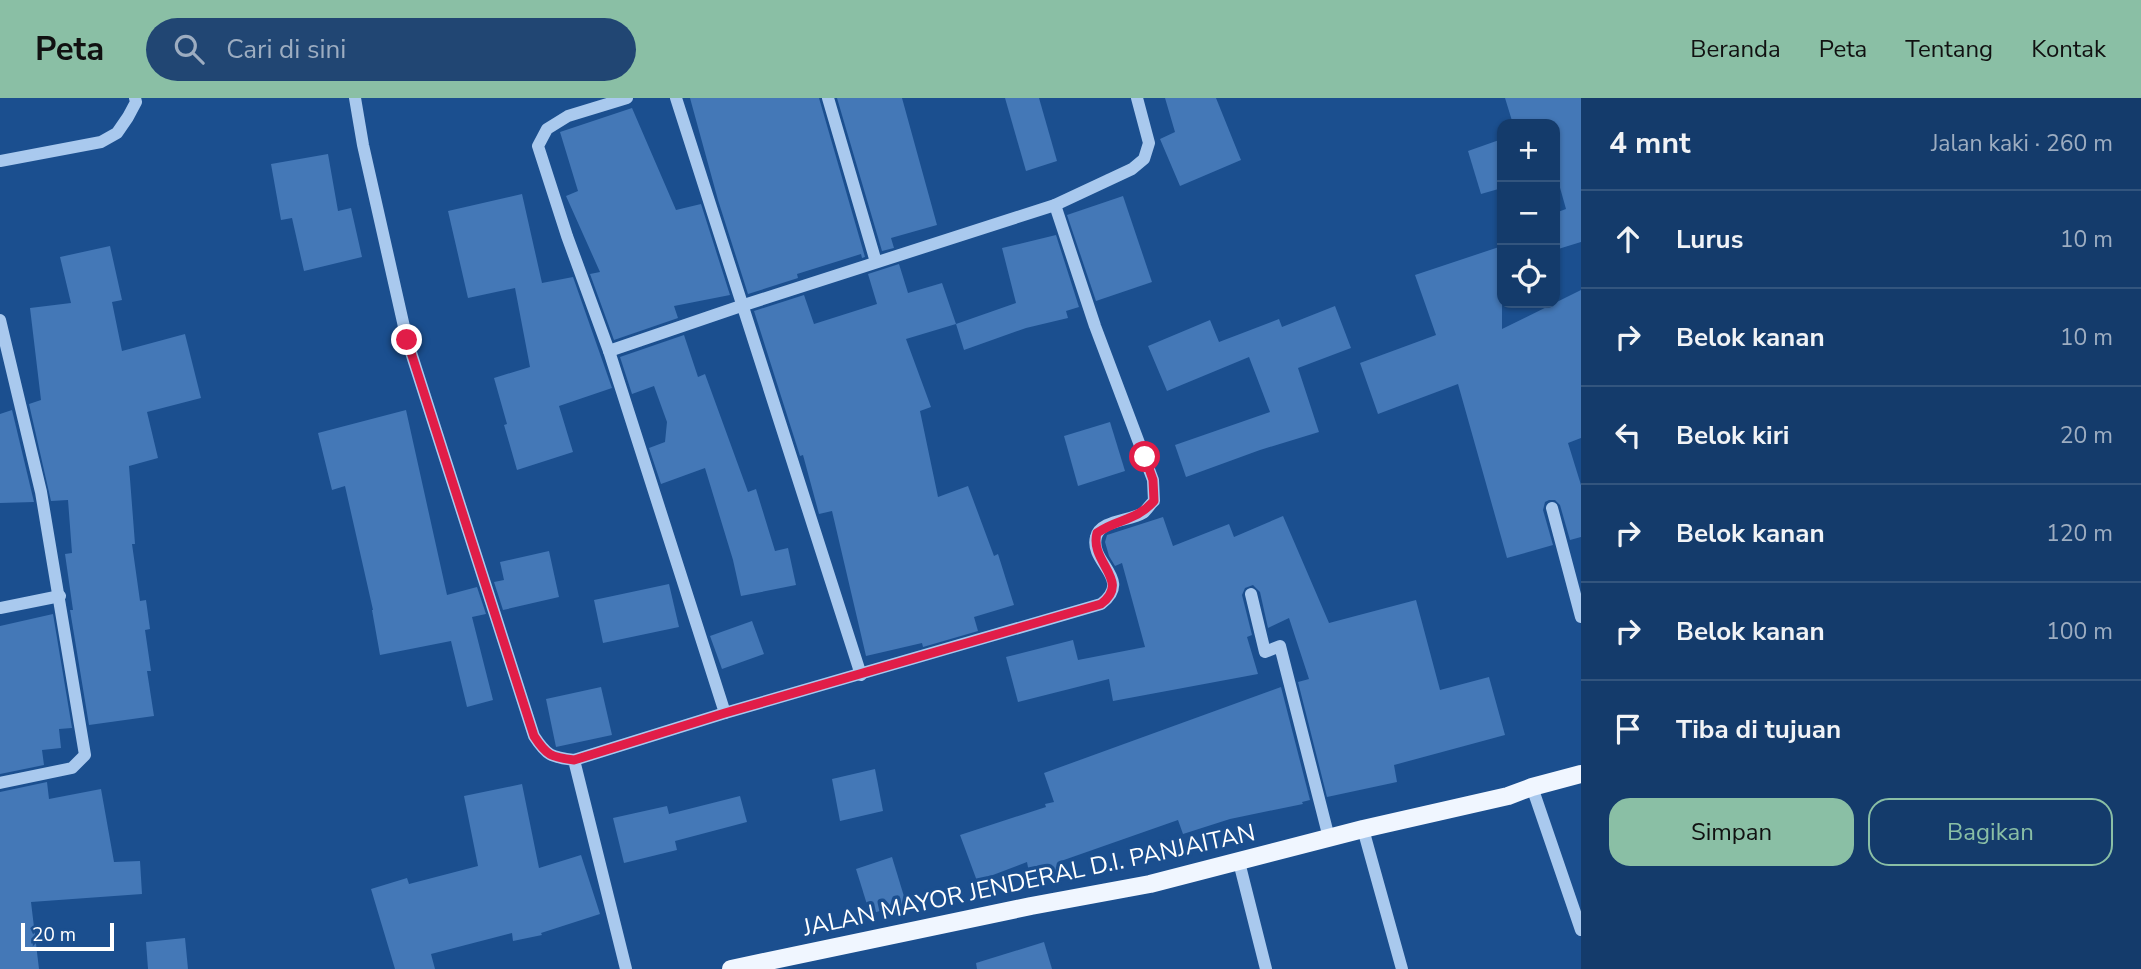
<!DOCTYPE html>
<html lang="id">
<meta charset="utf-8">
<style>
body{margin:0;font-family:"Nunito Sans",sans-serif;background:#214673;color:#f1f3f6}
.controls{position:absolute;right:21px;top:21px;display:grid;overflow:hidden;border-radius:14px;box-shadow:0 2px 5px #0004}
.controls button{width:63px;height:63px;display:grid;place-items:center;padding:0;border:0;border-bottom:2px solid #33557e;background:#143b6b;color:#f1f3f6;font:35px sans-serif}
.scale{position:absolute;left:21px;bottom:18px;width:93px;box-sizing:border-box;padding-left:7px;border:4px solid #fff;border-top:0;font-size:19px;line-height:24px;white-space:nowrap;color:#fff;-webkit-text-stroke:5px #1b4f8f;paint-order:stroke}
.stop{position:absolute;width:21px;height:21px;margin:-16px;border:5px solid #e11d48;border-radius:50%;background:#fff}
.stop.end{background:#e11d48;border-color:#fff;box-shadow:0 2px 7px #0008}
.list{margin:0;padding:0;list-style:none}
h2{display:flex;justify-content:space-between;align-items:center;height:91px;margin:0;padding:0 28px;font-size:30px}
h2 small{font-size:23px;font-weight:400;color:#9dadc1}
.list li{display:grid;grid-template-columns:46px 1fr auto;gap:21px;align-items:center;box-sizing:border-box;height:98px;padding:0 28px;border-top:2px solid #33557e}
.list b{display:block;font-size:26px;white-space:nowrap}
.list em{font-size:23px;font-style:normal;color:#9dadc1}
.actions{display:flex;gap:14px;padding:21px 28px}
.actions a{flex:1;padding:16px 0;border:2px solid #8abfa5;border-radius:21px;text-align:center;font-size:24px;color:#8abfa5}
.actions .main{background:#8abfa5;color:#111}
.icon{flex:none;width:38px;height:38px;fill:none;stroke:currentColor;stroke-width:2;stroke-linecap:round;stroke-linejoin:round}
.map{position:relative;flex:none;width:1581px;height:871px;overflow:hidden}
header{display:flex;align-items:center;gap:42px;box-sizing:border-box;height:98px;padding:0 35px;background:#8abfa5;color:#111}
header strong{font-size:33px}
nav{display:flex;gap:38px;margin-inline-start:auto;font-size:24px}
.search{width:490px;height:63px;background:#214673;display:flex;align-items:center;gap:18px;box-sizing:border-box;padding:0 24px;border-radius:38px;color:#9dadc1;font-size:26px}
main{display:flex}
aside{flex:1;background:#143b6b}
.map>svg:first-child{display:block}
</style>
<header>
<strong>Peta</strong>
<div class="search"><svg class="icon" aria-label="search" viewBox="0 0 24 24"><circle cx="10" cy="10" r="6"/><path d="M15 15l6 6"/></svg>Cari di sini</div>
<nav><a>Beranda</a><a>Peta</a><a>Tentang</a><a>Kontak</a></nav>
</header>
<main>
<div class="map">
<svg width="1581" height="871" viewBox="0 0 1581 871">
<rect width="100%" height="100%" fill="#1b4f8f"/>
<g fill="#4478b7">
<polygon points="690,0 819,0 865,159 862,160 861,156 797,176 798,180 748,196 718,102"/>
<polygon points="837,0 902,0 937,127 891,140 894,150 882,153"/>
<polygon points="1005,0 1039,0 1057,63 1026,73"/>
<polygon points="1165,0 1216,0 1241,62 1180,88 1160,41 1175,34"/>
<polygon points="1505,0 1581,0 1581,144 1555,152 1555,115 1566,111 1555,72 1555,26 1513,26"/>
<polygon points="632,10 676,112 701,106 730,197 674,208 678,220 614,242 590,176 600,174 566,98 578,93 560,34"/>
<polygon points="1502,41 1502,90 1481,96 1468,53"/>
<polygon points="328,56 338,113 351,110 362,159 304,173 292,120 281,122 271,66"/>
<polygon points="522,96 542,185 573,179 612,290 559,308 573,354 517,372 504,327 507,326 494,280 530,269 515,190 468,200 448,113"/>
<polygon points="1123,98 1152,184 1096,203 1067,117"/>
<polygon points="1056,137 1079,209 1066,213 1068,220 1026,230 964,252 956,226 906,241 931,309 920,313 938,399 968,388 994,458 998,456 1014,507 974,519 978,533 923,549 922,545 866,558 832,413 819,416 803,357 800,358 754,213 804,197 814,226 877,206 868,176 899,166 908,195 942,185 956,226 1016,205 1002,150"/>
<polygon points="110,148 122,202 112,204 122,253 185,236 201,300 147,314 158,360 129,368 135,446 132,446 140,503 146,502 150,531 145,532 151,573 147,573 154,618 89,627 70,512 73,512 65,456 72,455 68,402 51,403 29,306 41,302 30,210 71,205 60,159"/>
<polygon points="1502,148 1502,231 1581,192 1581,340 1568,345 1581,387 1581,439 1570,442 1560,407 1555,402 1549,402 1545,404 1543,412 1553,447 1507,460 1458,286 1378,316 1360,265 1436,237 1415,177"/>
<polygon points="1335,208 1351,250 1298,270 1319,334 1260,352 1186,379 1175,347 1270,314 1249,259 1167,293 1148,248 1210,222 1219,244 1279,221 1282,229"/>
<polygon points="684,237 698,279 705,276 748,394 756,391 775,453 788,450 796,487 741,498 733,462 705,370 661,386 649,350 665,344 667,324 654,288 632,296 620,259"/>
<polygon points="12,312 34,404 0,405 0,316"/>
<polygon points="406,312 447,497 477,489 486,516 472,519 493,602 467,609 451,543 380,557 372,512 373,512 345,388 332,392 318,335"/>
<polygon points="1110,324 1125,373 1078,388 1064,338"/>
<polygon points="1283,418 1329,525 1416,502 1440,592 1489,579 1505,637 1394,667 1397,684 1327,699 1298,584 1309,581 1289,520 1268,530 1260,494 1253,487 1245,490 1242,497 1252,537 1247,539 1258,576 1113,603 1109,581 1018,604 1006,559 1073,542 1078,562 1145,549 1122,465 1115,468 1109,458 1105,444 1107,437 1163,419 1173,448 1229,426 1234,439"/>
<polygon points="549,453 559,499 503,512 494,484 504,482 500,464"/>
<polygon points="669,486 679,529 603,545 594,502"/>
<polygon points="53,516 72,630 59,631 61,650 42,652 44,667 0,676 0,528"/>
<polygon points="752,523 764,556 722,571 710,538"/>
<polygon points="601,589 612,637 556,649 546,601"/>
<polygon points="1281,589 1310,702 1302,704 1303,706 1230,721 1183,736 1178,722 1061,763 1064,773 1030,780 1027,764 977,783 960,737 1046,709 1045,706 1054,704 1044,675"/>
<polygon points="875,671 883,713 840,723 832,681"/>
<polygon points="47,684 49,701 101,691 114,764 140,763 142,796 31,804 39,871 0,871 0,694"/>
<polygon points="522,686 539,770 581,757 600,816 541,835 542,837 513,843 512,835 431,856 435,871 395,871 371,791 407,780 409,786 478,768 464,698"/>
<polygon points="740,698 747,724 675,743 677,752 624,765 613,720 667,708 669,716"/>
<polygon points="892,759 906,805 870,816 856,771"/>
<polygon points="185,840 188,871 148,871 146,844"/>
<polygon points="1044,844 1052,871 977,871 976,865"/>
</g>
<g fill="none" stroke-linecap="round" stroke-linejoin="round">
<g stroke="#a9c9ee" stroke-width="12">
<path d="M 355,0 L 363,47 L 407,242 L 534,638 C 547,658 551,659 574,662 L 626,871"/>
<polyline points="627,0 568,18 547,31 538,48 567,138 609,253 725,615"/>
<polyline points="676,0 861,577"/>
<polyline points="828,0 876,164"/>
<polyline points="0,63 101,44 117,35 128,19 136,4 135,0"/>
<polyline points="0,222 41,394 85,657 72,670 0,685"/>
<polyline points="609,253 741,208 1055,107 1132,71 1144,61 1149,45 1137,0"/>
<polyline points="1552,410 1581,519"/>
<polyline points="1251,496 1265,554 1280,548 1329,740"/>
<polyline points="0,510 60,498"/>
<path d="M 574,662 L 725,615 L 1101,506 C 1134,481 1089,465 1096,439 C 1100,422 1130,423 1143,415 C 1147,412 1150,406 1154,403 L 1153,382 L 1095,228 L 1055,107"/>
<polyline points="1532,689 1581,832"/>
<polyline points="1363,731 1402,871"/>
<polyline points="1239,764 1266,871"/>
</g>
<polyline stroke="#f0f6ff" stroke-width="18" points="731,871 1031,808 1150,786 1363,731 1508,698 1532,689 1581,676"/>
</g>
<g fill="none" stroke-linecap="round" stroke-linejoin="round">
<path stroke="#e11d48" stroke-width="9" d="M 407,242 L 534,638 C 547,658 551,659 574,662 L 725,615 L 1101,506 C 1132,483 1089,464 1097,435 C 1118,420 1135,424 1154,403 L 1153,382 L 1145,359"/>
</g>
<g text-anchor="middle" dominant-baseline="central" stroke-width="7" stroke-linejoin="round" paint-order="stroke">
<g font-size="24" fill="#fff" stroke="#1b4f8f">
<text transform="translate(1029 782) rotate(-12)">JALAN MAYOR JENDERAL D.I. PANJAITAN</text>
</g>
</g>
</svg>
<div class="controls">
<button>+</button>
<button>−</button>
<button><svg class="icon" aria-label="locate" viewBox="0 0 24 24"><circle cx="12" cy="12" r="6"/><path d="M12 2v4M12 18v4M2 12h4M18 12h4"/></svg></button>
</div>
<div class="scale">20 m</div>
<div class="stop" style="left:1145px;top:359px"></div>
<div class="stop end" style="left:407px;top:242px"></div>
</div>
<aside>
<h2>4 mnt<small>Jalan kaki · 260 m</small></h2>
<ul class="list">
<li><svg class="icon" aria-label="ahead" viewBox="0 0 24 24"><path d="M12 20V5M6 11l6-6 6 6"/></svg><div><b>Lurus</b></div><em>10 m</em></li>
<li><svg class="icon" aria-label="right" viewBox="0 0 24 24"><path d="M7 20v-9h11M14 6l5 5-5 5"/></svg><div><b>Belok kanan</b></div><em>10 m</em></li>
<li><svg class="icon" aria-label="left" viewBox="0 0 24 24"><path d="M17 20v-9H6M10 6l-5 5 5 5"/></svg><div><b>Belok kiri</b></div><em>20 m</em></li>
<li><svg class="icon" aria-label="right" viewBox="0 0 24 24"><path d="M7 20v-9h11M14 6l5 5-5 5"/></svg><div><b>Belok kanan</b></div><em>120 m</em></li>
<li><svg class="icon" aria-label="right" viewBox="0 0 24 24"><path d="M7 20v-9h11M14 6l5 5-5 5"/></svg><div><b>Belok kanan</b></div><em>100 m</em></li>
<li><svg class="icon" aria-label="arrive" viewBox="0 0 24 24"><path d="M6 21V4h12l-3 4 3 4H6"/></svg><div><b>Tiba di tujuan</b></div></li>
</ul>
<div class="actions"><a class="main">Simpan</a><a>Bagikan</a></div>
</aside>
</main>
